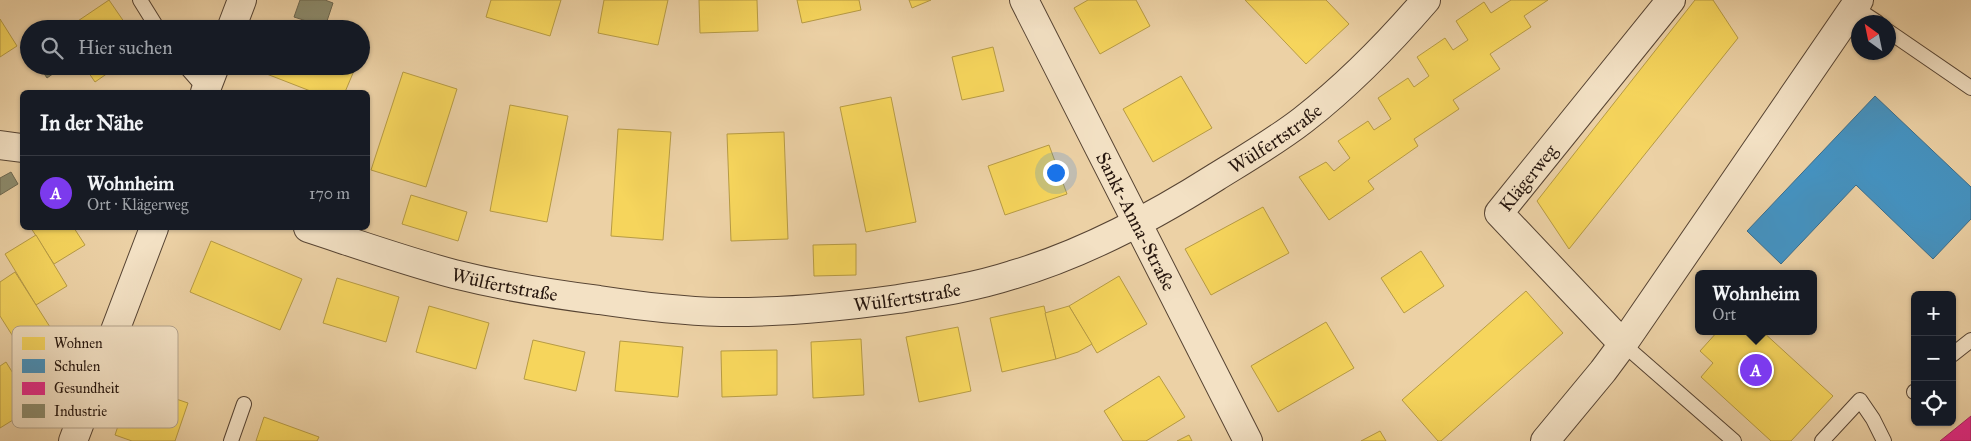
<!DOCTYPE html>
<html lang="de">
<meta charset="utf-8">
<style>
body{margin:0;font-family:"IM FELL Great Primer",serif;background:#242831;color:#f1f3f6}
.controls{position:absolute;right:15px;bottom:15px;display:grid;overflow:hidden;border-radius:8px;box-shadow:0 1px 4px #0004}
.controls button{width:45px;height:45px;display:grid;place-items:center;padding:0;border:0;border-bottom:1px solid #363941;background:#171b24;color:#f1f3f6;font:25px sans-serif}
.compass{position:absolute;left:1851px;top:15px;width:45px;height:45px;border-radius:50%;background:#171b24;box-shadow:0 1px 4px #0004;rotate:327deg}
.you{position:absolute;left:1055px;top:172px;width:18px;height:18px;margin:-12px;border:4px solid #fff;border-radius:50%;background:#1a73e8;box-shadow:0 0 0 8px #1a73e833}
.badge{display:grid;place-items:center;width:32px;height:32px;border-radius:50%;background:#7c3aed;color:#fff;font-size:16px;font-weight:700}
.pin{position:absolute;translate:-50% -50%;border:2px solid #fff;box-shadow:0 1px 5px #0006}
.popup{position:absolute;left:1695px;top:270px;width:122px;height:65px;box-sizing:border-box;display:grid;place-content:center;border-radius:8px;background:#171b24;filter:drop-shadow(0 1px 4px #0005);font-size:16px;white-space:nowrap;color:#9ea1a6}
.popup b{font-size:19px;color:#f1f3f6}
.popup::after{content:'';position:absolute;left:50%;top:100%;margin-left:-10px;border:10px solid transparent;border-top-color:#171b24}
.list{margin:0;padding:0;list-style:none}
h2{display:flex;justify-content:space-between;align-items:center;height:65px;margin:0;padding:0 20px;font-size:21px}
h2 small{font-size:16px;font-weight:400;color:#9ea1a6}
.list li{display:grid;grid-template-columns:32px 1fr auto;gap:15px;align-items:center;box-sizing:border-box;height:75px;padding:0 20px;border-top:1px solid #363941}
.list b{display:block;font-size:19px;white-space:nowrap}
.list p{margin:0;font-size:16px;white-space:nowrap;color:#9ea1a6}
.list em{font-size:16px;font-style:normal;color:#9ea1a6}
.icon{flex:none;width:28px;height:28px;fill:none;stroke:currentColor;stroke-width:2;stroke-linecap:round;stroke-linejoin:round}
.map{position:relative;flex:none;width:1971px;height:441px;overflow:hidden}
.search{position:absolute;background:#171b24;box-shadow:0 1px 4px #0004;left:20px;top:20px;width:350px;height:55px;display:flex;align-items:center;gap:12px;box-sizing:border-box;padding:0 18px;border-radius:28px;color:#9ea1a6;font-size:19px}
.panel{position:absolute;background:#171b24;box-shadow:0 1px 4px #0004;left:20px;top:90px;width:350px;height:140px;border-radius:8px}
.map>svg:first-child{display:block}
</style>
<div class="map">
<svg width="1971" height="441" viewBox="0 0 1971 441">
<rect width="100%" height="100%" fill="#ecd1a5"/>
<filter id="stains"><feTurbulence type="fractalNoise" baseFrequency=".004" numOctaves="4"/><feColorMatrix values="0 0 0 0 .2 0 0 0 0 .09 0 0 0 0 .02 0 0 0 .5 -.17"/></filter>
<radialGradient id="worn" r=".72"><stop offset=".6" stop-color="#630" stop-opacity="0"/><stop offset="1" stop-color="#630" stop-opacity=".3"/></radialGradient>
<g fill="#f6d55c" stroke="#b79b44">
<polygon points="109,0 129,29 66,29"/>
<polygon points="491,0 561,0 550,36 486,17"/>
<polygon points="604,0 668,0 658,45 598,33"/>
<polygon points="699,0 757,0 758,31 700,33"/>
<polygon points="797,0 859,0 861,10 802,23"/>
<polygon points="909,0 931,0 912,8"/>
<polygon points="1088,0 1136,0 1150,26 1100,54 1074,8"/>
<polygon points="1245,0 1326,0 1349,24 1306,64"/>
<polygon points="1511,0 1548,0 1524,16 1531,27 1490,54 1500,69 1453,100 1459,109 1414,139 1418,146 1368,181 1374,189 1329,220 1299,177 1326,162 1334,171 1350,158 1338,141 1368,121 1374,130 1391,119 1378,98 1408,78 1414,87 1429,76 1417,57 1445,38 1453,50 1468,40 1456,21 1484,2 1491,13"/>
<polygon points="1695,0 1713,0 1738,38 1569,249 1537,201"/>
<polygon points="0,19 17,46 0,57"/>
<polygon points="278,24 289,29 276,29"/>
<polygon points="993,47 1004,91 962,100 952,57"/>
<polygon points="84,66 118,66 95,82"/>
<polygon points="261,66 356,66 345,92 313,92 259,71"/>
<polygon points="403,72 457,89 426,187 371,170"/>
<polygon points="1181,76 1212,128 1153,162 1123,109"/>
<polygon points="891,97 916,222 866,232 840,107"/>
<polygon points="510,105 568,116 547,222 490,211"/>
<polygon points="618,129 671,132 663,240 611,236"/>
<polygon points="784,132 788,239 731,241 727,134"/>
<polygon points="1049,145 1067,194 1005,215 988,166"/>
<polygon points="411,195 467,212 458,241 402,224"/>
<polygon points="1263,207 1289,253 1211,295 1185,249"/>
<polygon points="31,228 74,228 85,245 54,264"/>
<polygon points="36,235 67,286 36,305 5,254"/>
<polygon points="211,241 302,279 280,330 190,292"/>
<polygon points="856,244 856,275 814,276 813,245"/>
<polygon points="1421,251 1444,286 1404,313 1381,278"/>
<polygon points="15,272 50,327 19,346 0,316 0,282"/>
<polygon points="1119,276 1147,324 1097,353 1069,306"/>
<polygon points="337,278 399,297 386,342 323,323"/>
<polygon points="1526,291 1563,333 1441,441 1438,441 1402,400"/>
<polygon points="429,306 489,323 476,369 416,352"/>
<polygon points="1044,306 1056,359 1002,372 990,318"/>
<polygon points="1069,306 1092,344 1078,352 1056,359 1045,313"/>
<polygon points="1326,322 1354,368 1278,412 1251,366"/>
<polygon points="958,327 971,391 919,402 906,337"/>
<polygon points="1718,331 1762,331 1833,396 1791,441 1771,441 1701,377 1713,363 1700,351"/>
<polygon points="861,339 864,395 813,398 811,342"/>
<polygon points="533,340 585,352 576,391 524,379"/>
<polygon points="620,341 683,347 678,397 615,391"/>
<polygon points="777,350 777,395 722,397 721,351"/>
<polygon points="6,362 34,407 0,428 0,366"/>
<polygon points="1159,376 1185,417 1146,441 1123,441 1104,411"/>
<polygon points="132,384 188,403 175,441 132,441 115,435"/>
<polygon points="264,417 319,437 317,441 256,441"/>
<polygon points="1380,431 1386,441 1361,441"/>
<polygon points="1189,435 1192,441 1177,441"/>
</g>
<polygon fill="#4393c3" stroke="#3a6d8c" points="1875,96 1971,187 1971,219 1933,259 1856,185 1781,264 1747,231"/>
<polygon fill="#e7298a" stroke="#ad2364" points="1971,416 1971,441 1940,441"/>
<g fill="#8c8c6e" stroke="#6d6851">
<polygon points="300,0 325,0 333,3 325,27 294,17"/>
<polygon points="39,66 64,66 47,78"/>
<polygon points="11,172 18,184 0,195 0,178"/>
</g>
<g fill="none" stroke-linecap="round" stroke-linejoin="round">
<g stroke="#574433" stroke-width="16">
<g id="service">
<polyline points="140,0 158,29"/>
<polyline points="1854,7 1877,22"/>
<polyline points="1888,31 1971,88"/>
<polyline points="185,66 206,90"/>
<polyline points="1623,344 1734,441"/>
<polyline points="1952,355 1971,340"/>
<polyline points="1914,392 1915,391"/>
<polyline points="231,441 244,404"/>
<polyline points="1822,441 1860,400 1873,419 1884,441"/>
</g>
</g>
<g stroke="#574433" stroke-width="30">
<g id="minor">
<path id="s1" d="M 1024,0 L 1248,441"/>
<polyline points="231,29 242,0"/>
<polyline points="205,92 215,66"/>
<polyline points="0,145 22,148"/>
<path id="s2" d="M 308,228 C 357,244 405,261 454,274 C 502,286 550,294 599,300 C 639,306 680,311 721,312 C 780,313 840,307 898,299 C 936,293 975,287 1012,275 C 1084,254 1153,217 1216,177 C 1245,159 1276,141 1303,120 C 1348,85 1389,43 1426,0"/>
<path id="s3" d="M 1623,344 L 1499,213 L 1671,0"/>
<polyline points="73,441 154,228"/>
<polyline points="1545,441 1603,371 1623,344 1859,0"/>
</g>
</g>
<use href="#service" stroke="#f3e1c4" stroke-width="14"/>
<use href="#minor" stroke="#f3e1c4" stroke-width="28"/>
</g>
<g text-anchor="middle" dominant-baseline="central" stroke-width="5" stroke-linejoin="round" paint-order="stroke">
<g font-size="19" fill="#25150d" stroke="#f3e1c4">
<text stroke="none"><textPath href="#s2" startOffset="1015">Wülfertstraße</textPath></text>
<text stroke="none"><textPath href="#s3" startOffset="226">Klägerweg</textPath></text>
<text stroke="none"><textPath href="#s1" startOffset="248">Sankt-Anna-Straße</textPath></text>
<text stroke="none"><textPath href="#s2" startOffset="205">Wülfertstraße</textPath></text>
<text stroke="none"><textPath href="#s2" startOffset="610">Wülfertstraße</textPath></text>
</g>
</g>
<rect x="12" y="326" width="166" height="102" rx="8" fill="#f3e1c4" stroke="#b5a48d" stroke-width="1"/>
<rect x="22" y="337" width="23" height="13" fill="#f6d55c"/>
<rect x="22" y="359" width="23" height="14" fill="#4393c3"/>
<rect x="22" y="382" width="23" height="13" fill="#e7298a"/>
<rect x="22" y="404" width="23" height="14" fill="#8c8c6e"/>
<g font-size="14" fill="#25150d">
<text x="54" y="348">Wohnen</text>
<text x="54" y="371">Schulen</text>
<text x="54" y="393">Gesundheit</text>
<text x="54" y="416">Industrie</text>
</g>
<rect width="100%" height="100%" filter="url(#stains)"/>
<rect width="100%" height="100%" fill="url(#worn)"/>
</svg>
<div class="controls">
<button>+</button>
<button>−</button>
<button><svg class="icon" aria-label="locate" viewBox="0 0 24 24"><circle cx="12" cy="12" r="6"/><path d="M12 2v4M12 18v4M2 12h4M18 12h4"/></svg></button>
</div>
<svg class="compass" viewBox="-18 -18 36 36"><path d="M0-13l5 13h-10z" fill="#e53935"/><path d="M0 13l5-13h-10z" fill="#9ea1a6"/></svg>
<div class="you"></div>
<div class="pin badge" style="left:1756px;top:370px">A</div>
<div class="popup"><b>Wohnheim</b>Ort</div>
<div class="search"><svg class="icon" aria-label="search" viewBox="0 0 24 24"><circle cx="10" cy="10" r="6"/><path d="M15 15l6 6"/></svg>Hier suchen</div>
<section class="panel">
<h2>In der Nähe<small></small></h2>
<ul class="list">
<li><span class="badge">A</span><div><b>Wohnheim</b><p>Ort · Klägerweg</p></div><em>170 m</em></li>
</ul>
</section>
</div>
